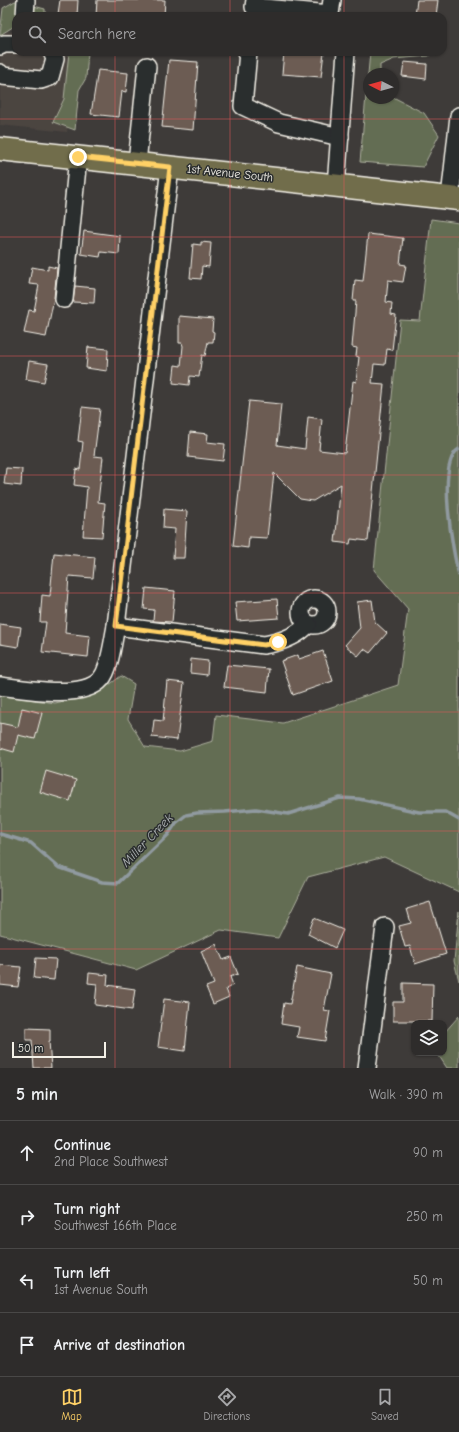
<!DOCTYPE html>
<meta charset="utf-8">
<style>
body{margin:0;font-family:"Comic Neue",sans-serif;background:#3a3837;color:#f1f3f6}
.controls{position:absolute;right:12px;bottom:12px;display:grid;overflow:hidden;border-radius:8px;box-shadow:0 1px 3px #0004}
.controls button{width:36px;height:36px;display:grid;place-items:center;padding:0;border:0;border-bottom:1px solid #494847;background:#2e2c2b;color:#f1f3f6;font:20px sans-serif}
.compass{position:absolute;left:363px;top:68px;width:36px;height:36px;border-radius:50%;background:#2e2c2b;box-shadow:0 1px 3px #0004;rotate:276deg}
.scale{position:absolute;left:12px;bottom:10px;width:94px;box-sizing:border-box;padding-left:4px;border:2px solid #f4f1e8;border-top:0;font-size:11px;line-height:14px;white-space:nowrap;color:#f4f1e8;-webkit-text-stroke:3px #2a2d2e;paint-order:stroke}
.stop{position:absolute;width:12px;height:12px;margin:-9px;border:3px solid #ffd166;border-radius:50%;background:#fff}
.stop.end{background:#ffd166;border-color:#fff;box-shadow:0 1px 4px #0008}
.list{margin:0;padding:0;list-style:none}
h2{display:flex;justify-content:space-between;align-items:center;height:52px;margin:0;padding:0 16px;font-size:17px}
h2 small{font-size:13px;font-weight:400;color:#a7a7a9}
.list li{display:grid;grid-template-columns:26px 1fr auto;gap:12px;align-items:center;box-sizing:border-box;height:64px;padding:0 16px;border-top:1px solid #494847}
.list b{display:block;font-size:15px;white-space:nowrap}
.list p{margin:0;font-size:13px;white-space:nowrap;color:#a7a7a9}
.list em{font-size:13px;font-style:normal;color:#a7a7a9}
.icon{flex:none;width:22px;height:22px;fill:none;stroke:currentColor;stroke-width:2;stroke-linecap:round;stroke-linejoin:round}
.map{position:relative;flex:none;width:459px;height:1068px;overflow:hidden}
.search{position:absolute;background:#2e2c2b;box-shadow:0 1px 3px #0004;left:12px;right:12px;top:12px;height:44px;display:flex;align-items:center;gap:10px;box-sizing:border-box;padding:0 14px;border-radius:12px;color:#a7a7a9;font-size:15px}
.sheet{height:308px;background:#2e2c2b}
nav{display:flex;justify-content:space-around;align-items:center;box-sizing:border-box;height:56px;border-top:1px solid #494847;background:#2e2c2b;font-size:11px;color:#a7a7a9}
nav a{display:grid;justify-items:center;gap:2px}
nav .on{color:#ffd166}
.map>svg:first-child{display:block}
</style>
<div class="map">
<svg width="459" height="1068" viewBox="0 0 459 1068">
<rect width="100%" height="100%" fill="#3e3b39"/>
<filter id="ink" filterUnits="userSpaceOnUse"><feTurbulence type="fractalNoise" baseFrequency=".025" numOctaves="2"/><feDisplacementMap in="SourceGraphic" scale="8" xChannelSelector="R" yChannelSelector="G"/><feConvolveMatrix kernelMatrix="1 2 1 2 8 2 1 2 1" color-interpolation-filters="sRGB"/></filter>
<g filter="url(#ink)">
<polygon fill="#4c4541" points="0,31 16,32 16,52 75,52 67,132 0,125"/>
<g fill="#646d53" stroke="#acaf9e">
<polygon points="15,1 45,9 45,16 16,16 16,25 0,35 3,8"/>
<polygon points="69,52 88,52 86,78 79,90 75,130 53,122 64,99"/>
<polygon points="370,52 431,52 429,56 394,59 380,65 380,74 369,74 369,98 393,97 424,113 439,135 423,167 360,162"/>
<polygon points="431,219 459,223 459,892 384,857 308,877 278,938 221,930 136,970 0,934 0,695 55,703 97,694 121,676 134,684 128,719 145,747 180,751 213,741 216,715 283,723 398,685 408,609 374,570 400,320 420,321"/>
<polygon points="459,911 459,981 454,961"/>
<polygon points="459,1016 459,1068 447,1068 437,1053 444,1053 444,1033"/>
</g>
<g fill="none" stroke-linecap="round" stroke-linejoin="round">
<g stroke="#909aa0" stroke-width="3.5">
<path d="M 459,449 C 436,462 453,553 459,575"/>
<polyline points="0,834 31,843 58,867 102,882 118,883 168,835 176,823 186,815 197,813 225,812 256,809 288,814 340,798 359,799 419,812 445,812 459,820"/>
</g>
</g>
<g fill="#6c5b53" stroke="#f4f1e8">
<polygon points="60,0 78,0 77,16 58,14"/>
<polygon points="97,0 165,0 164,16 96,16"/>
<polygon points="417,0 438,0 436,16 415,16"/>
<polygon points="284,52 324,52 321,77 282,74"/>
<polygon points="169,60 198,62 193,130 162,127"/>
<polygon points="404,62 427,64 426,79 402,76"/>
<polygon points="98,70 128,73 126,92 122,91 119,117 91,114"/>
<polygon points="84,231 120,236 119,254 101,252 100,257 81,254"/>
<polygon points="368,234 403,238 400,264 406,265 403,282 388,280 386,302 392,303 391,314 396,315 392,350 387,349 385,365 374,364 372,383 384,384 368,541 351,539 350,544 335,542 341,484 313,501 300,499 274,473 267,538 249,537 248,548 233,546 249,401 281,404 277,445 305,449 308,417 322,419 319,450 345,453 353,381 356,382 359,357 356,356 357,348 352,347 356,301 353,301 355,280 363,281"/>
<polygon points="201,242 211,243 209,267 202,266 201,279 190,278 193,244 201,245"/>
<polygon points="48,266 57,268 54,298 46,337 24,333 29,310 34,311 39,285 29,284 32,267 48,270"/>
<polygon points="75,286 95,288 94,303 73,302"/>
<polygon points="179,316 213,319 212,331 214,332 213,342 208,342 205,356 202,355 199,377 190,376 189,385 173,383 175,365 181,366 183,346 182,343 179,343"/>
<polygon points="88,347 108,349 107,371 86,368"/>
<polygon points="29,361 48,364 44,382 26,379"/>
<polygon points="82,407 100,409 94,456 103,457 98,502 105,503 102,537 83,536 87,487 74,485 76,469 80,470 83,442 78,441"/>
<polygon points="190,432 208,434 207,442 225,444 223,461 188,457"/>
<polygon points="6,468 22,469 21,486 4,484"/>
<polygon points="164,509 187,511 184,558 173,558 175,529 163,528"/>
<polygon points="54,553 95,557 93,578 69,576 65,633 90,636 88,657 42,652 46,622 40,622 42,595 50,596"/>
<polygon points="146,588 175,591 172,622 153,621 154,610 144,609"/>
<polygon points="277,599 279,618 237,621 235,602"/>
<polygon points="372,600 375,622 387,633 370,653 364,649 358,656 345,645 360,628 357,602"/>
<polygon points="0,624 21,627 18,647 0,644"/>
<polygon points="323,651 333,681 293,695 281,661 298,655 299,659"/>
<polygon points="191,659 208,661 207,675 190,673"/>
<polygon points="227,665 269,669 267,692 224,687"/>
<polygon points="167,681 184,683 177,740 152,737 154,720 163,721"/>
<polygon points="22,708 42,713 35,739 18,735 14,752 0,748 0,723 18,727"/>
<polygon points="46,771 76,780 70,801 40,792"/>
<polygon points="430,902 446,954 415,964 410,946 405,947 399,926 411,923 407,909"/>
<polygon points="314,918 343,930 335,948 308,934"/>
<polygon points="216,944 223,960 231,957 238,974 230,977 233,985 226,989 229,997 213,1004 206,987 214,984 201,951"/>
<polygon points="36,958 56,959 54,980 34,978"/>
<polygon points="0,965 21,967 18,987 0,985"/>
<polygon points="297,967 331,974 324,1010 330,1011 325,1041 297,1037 299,1027 281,1024 284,1003 290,1004"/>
<polygon points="89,973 108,975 107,985 135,989 132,1010 95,1005 97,984 88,983"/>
<polygon points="403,983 433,984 432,1021 393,1021 393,1002 403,1002"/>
<polygon points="164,999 190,1002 185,1051 158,1047"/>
<polygon points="26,1028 50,1029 50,1041 49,1041 51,1068 34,1068 32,1040 26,1040"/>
</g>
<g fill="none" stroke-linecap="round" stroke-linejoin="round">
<g stroke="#f4f1e8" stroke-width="20">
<g id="minor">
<polyline points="255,0 254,7 330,14 332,0"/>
<polyline points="25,16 26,0"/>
<polyline points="0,46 4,44 16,44"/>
<polyline points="248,52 243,106 279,123 340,137"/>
<polyline points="0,73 2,76 41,80 50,77 55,59 52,52"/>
<polyline points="137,163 147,66"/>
<polyline points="336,186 346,52"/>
<polyline points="450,198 459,116"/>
<polyline points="64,299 78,157"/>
<circle cx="314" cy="612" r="13"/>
<path d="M 116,626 L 264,645 C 281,642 297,637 308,624"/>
<path d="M 0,686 C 23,689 84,700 101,679 C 110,669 113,640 116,626 L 170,167"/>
<polyline points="367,1068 385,927"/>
</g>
</g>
<g stroke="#f4f1e8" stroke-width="25">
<polyline id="major" points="0,149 459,199"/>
</g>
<use href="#minor" stroke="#2a2d2e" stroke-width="17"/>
<use href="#major" stroke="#716d4b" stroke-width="22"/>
</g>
</g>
<g fill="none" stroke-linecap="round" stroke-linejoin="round" filter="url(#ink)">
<polyline stroke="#ffd166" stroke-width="5" points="78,157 170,167 116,626 264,645 278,642"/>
</g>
<path fill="none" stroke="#de5a58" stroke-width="1" stroke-opacity="0.55" d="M 115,0 L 115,16M 230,0 L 230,16M 344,0 L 344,16M 115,52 L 115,1068M 230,52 L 230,1068M 344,52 L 344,1068M 0,119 L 459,119M 0,237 L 459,237M 0,356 L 459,356M 0,475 L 459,475M 0,593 L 459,593M 0,712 L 459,712M 0,831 L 459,831M 0,949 L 459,949"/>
<g text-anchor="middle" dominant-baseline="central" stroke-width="3" stroke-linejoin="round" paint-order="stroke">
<g font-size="12" fill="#f4f1e8" stroke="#2a2d2e">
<text transform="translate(230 173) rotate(6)">1st Avenue South</text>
</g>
<g font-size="13" font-style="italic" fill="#b2b7b8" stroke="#2a2d2e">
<text transform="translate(147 840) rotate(-46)">Miller Creek</text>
</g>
</g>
</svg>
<div class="controls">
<button><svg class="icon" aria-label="layers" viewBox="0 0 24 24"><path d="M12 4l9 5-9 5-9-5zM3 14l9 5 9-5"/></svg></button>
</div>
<svg class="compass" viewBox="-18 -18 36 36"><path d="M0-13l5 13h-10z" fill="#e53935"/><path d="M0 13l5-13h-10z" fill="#a7a7a9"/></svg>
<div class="scale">50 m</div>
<div class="stop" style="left:278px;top:642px"></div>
<div class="stop end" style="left:78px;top:157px"></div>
<div class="search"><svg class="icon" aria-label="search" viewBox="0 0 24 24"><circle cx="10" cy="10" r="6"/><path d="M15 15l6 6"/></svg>Search here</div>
</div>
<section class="sheet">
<h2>5 min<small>Walk · 390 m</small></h2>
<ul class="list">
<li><svg class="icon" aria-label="ahead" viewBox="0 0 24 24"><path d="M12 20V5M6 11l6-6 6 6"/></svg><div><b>Continue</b><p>2nd Place Southwest</p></div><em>90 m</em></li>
<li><svg class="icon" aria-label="right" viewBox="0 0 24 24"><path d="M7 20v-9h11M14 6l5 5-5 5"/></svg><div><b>Turn right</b><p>Southwest 166th Place</p></div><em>250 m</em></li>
<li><svg class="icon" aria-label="left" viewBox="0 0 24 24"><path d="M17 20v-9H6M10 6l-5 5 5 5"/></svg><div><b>Turn left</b><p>1st Avenue South</p></div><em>50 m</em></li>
<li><svg class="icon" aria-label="arrive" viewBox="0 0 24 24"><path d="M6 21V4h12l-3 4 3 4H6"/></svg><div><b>Arrive at destination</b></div></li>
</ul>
</section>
<nav>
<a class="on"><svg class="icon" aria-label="map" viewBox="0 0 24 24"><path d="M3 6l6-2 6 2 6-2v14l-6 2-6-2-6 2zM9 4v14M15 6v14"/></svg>Map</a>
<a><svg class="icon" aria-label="directions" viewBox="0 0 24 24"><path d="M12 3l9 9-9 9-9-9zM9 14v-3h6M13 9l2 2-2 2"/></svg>Directions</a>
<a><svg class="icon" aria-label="saved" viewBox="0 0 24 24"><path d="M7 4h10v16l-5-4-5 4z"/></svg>Saved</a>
</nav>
